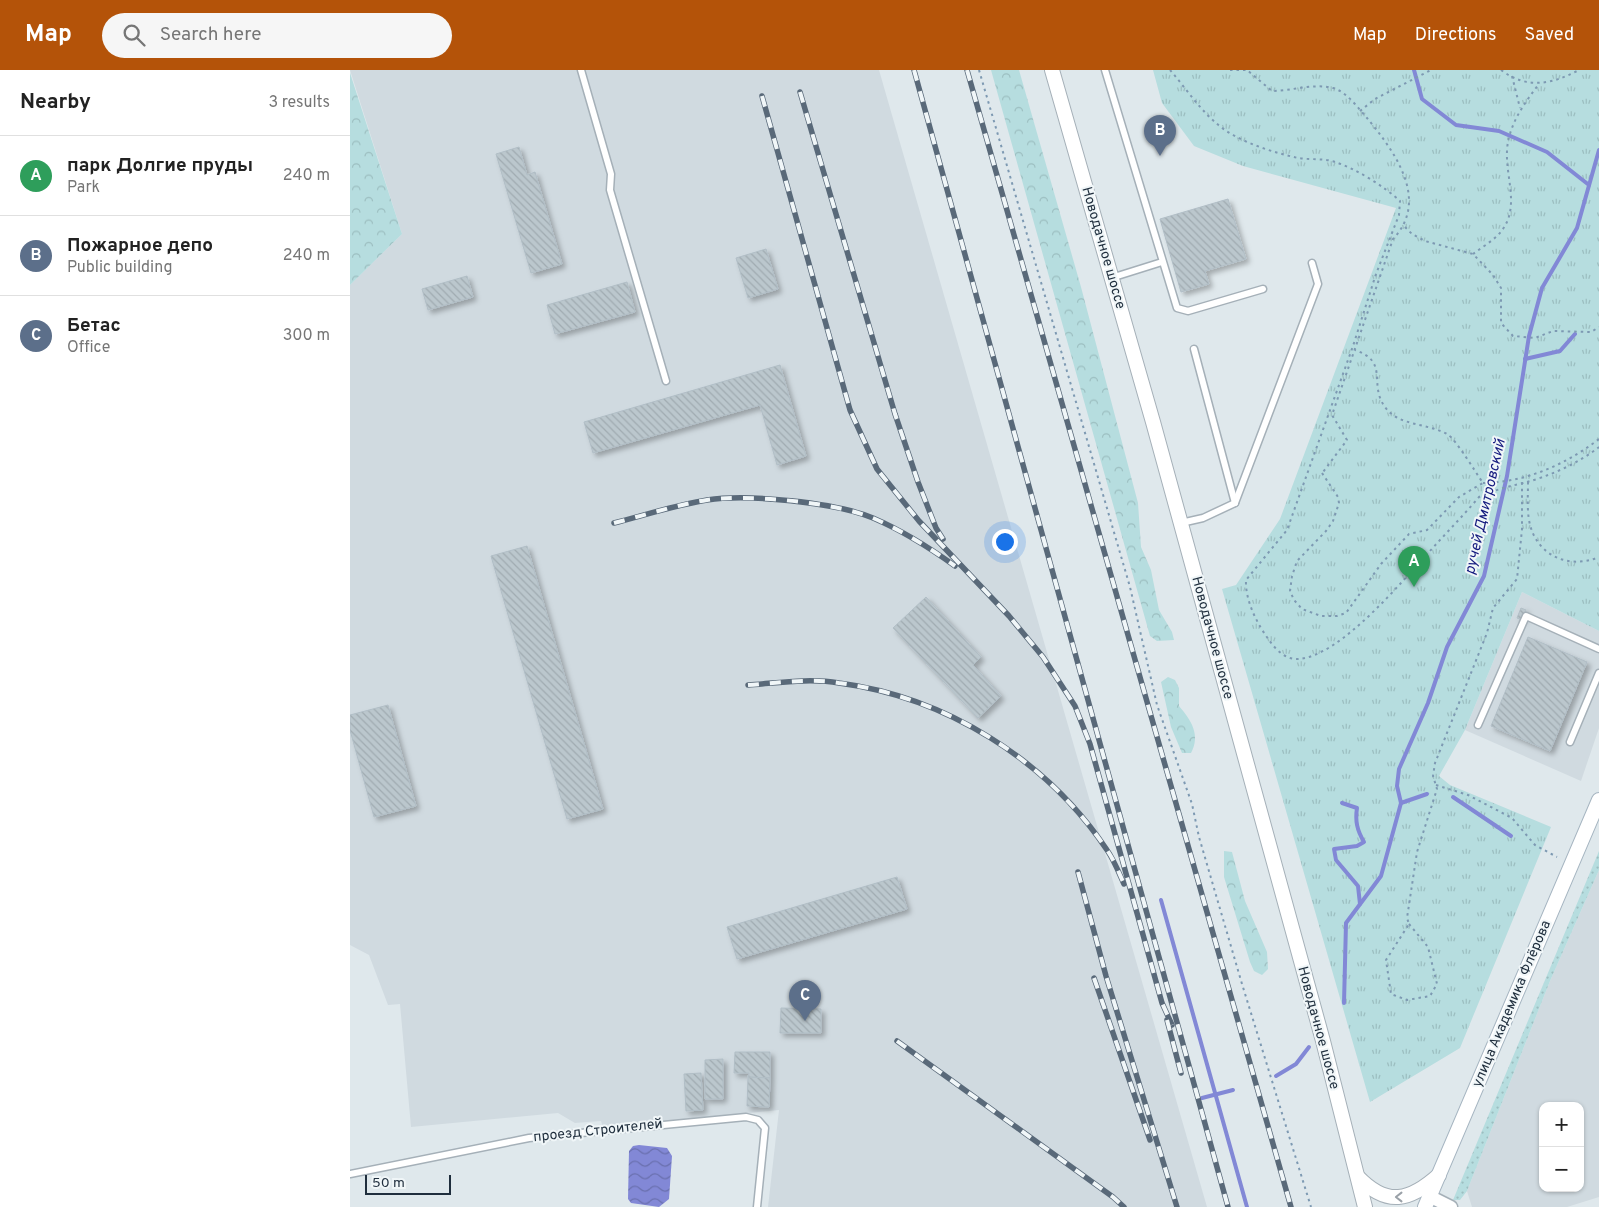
<!DOCTYPE html>
<meta charset="utf-8">
<style>
body{margin:0;font-family:Overpass,sans-serif;background:#f6f6f6;color:#222}
.controls{position:absolute;right:15px;bottom:15px;display:grid;overflow:hidden;border-radius:10px;box-shadow:0 1px 4px #0004}
.controls button{width:45px;height:45px;display:grid;place-items:center;padding:0;border:0;border-bottom:1px solid #e0e0e0;background:#fff;color:#222;font:25px sans-serif}
.scale{position:absolute;left:15px;bottom:12px;width:86px;box-sizing:border-box;padding-left:5px;border:2px solid #1f2e3d;border-top:0;font-size:14px;line-height:18px;white-space:nowrap;color:#1f2e3d;-webkit-text-stroke:4px #f0f6f8;paint-order:stroke}
.you{position:absolute;left:654px;top:471px;width:18px;height:18px;margin:-12px;border:4px solid #fff;border-radius:50%;background:#1a73e8;box-shadow:0 0 0 8px #1a73e833}
.badge{display:grid;place-items:center;width:32px;height:32px;border-radius:50%;background:#b45309;color:#fff;font-size:16px;font-weight:700}
.pin{position:absolute;translate:-50% -41px;filter:drop-shadow(0 1px 2px #0008)}
.pin::after{content:'';position:absolute;top:26px;width:18px;height:15px;background:inherit;clip-path:polygon(0 0,100% 0,50% 100%)}
.list{margin:0;padding:0;list-style:none}
h2{display:flex;justify-content:space-between;align-items:center;height:65px;margin:0;padding:0 20px;font-size:21px}
h2 small{font-size:16px;font-weight:400;color:#767676}
.list li{display:grid;grid-template-columns:32px 1fr auto;gap:15px;align-items:center;box-sizing:border-box;height:80px;padding:0 20px;border-top:1px solid #e0e0e0}
.list b{display:block;font-size:19px;white-space:nowrap}
.list p{margin:0;font-size:16px;white-space:nowrap;color:#767676}
.list em{font-size:16px;font-style:normal;color:#767676}
.icon{flex:none;width:28px;height:28px;fill:none;stroke:currentColor;stroke-width:2;stroke-linecap:round;stroke-linejoin:round}
.map{position:relative;flex:none;width:1249px;height:1137px;overflow:hidden}
header{display:flex;align-items:center;gap:30px;box-sizing:border-box;height:70px;padding:0 25px;background:#b45309;color:#fff}
header strong{font-size:24px}
nav{display:flex;gap:28px;margin-inline-start:auto;font-size:18px}
.search{width:350px;height:45px;background:#f6f6f6;display:flex;align-items:center;gap:12px;box-sizing:border-box;padding:0 18px;border-radius:28px;color:#767676;font-size:19px}
main{display:flex}
aside{flex:1;background:#fff}
.map>svg:first-child{display:block}
</style>
<header>
<strong>Map</strong>
<div class="search"><svg class="icon" aria-label="search" viewBox="0 0 24 24"><circle cx="10" cy="10" r="6"/><path d="M15 15l6 6"/></svg>Search here</div>
<nav><a>Map</a><a>Directions</a><a>Saved</a></nav>
</header>
<main>
<aside>
<h2>Nearby<small>3 results</small></h2>
<ul class="list">
<li><span class="badge" style="background:#2e9e5b">A</span><div><b>парк Долгие пруды</b><p>Park</p></div><em>240 m</em></li>
<li><span class="badge" style="background:#5c6f8a">B</span><div><b>Пожарное депо</b><p>Public building</p></div><em>240 m</em></li>
<li><span class="badge" style="background:#5c6f8a">C</span><div><b>Бетас</b><p>Office</p></div><em>300 m</em></li>
</ul>
</aside>
<div class="map">
<svg width="1249" height="1137" viewBox="0 0 1249 1137">
<defs>
<pattern id="grass-dots" width="8" height="8" patternUnits="userSpaceOnUse" patternTransform="scale(1.25)"><rect width="8" height="8" fill="#b6dddf"/><path d="M2 2h.1M6 6h.1" fill="none" stroke="#9cbec0" stroke-width="1.8" stroke-linecap="round"/></pattern>
<pattern id="forest-crowns" width="20" height="18" patternUnits="userSpaceOnUse" patternTransform="scale(1.25)"><rect width="20" height="18" fill="#b6dddf"/><path d="M2 6a3 3 0 1 1 6 0M12 15a3 3 0 1 1 6 0" fill="none" stroke="#9cbec0"/></pattern>
<pattern id="park-tufts" width="24" height="20" patternUnits="userSpaceOnUse" patternTransform="scale(1.25)"><rect width="24" height="20" fill="#b6dddf"/><path d="M3 7l-1-3M5 7V3M7 7l1-3M15 17l-1-3M17 17v-4M19 17l1-3" fill="none" stroke="#9cbec0"/></pattern>
<pattern id="water-waves" width="16" height="10" patternUnits="userSpaceOnUse" patternTransform="scale(1.25)"><rect width="16" height="10" fill="#8288d6"/><path d="M0 5q4-4 8 0t8 0" fill="none" stroke="#6a70af"/></pattern>
<pattern id="building-back-hatch" width="6" height="6" patternUnits="userSpaceOnUse" patternTransform="scale(1.25)"><rect width="6" height="6" fill="#bbc7cd"/><path d="M-1 5l2 2M0 0l6 6M5-1l2 2" fill="none" stroke="#a0abb1"/></pattern>
<filter id="shadow"><feDropShadow dx="3.5" dy="3.5" stdDeviation="2.5" flood-color="#0004"/></filter>
</defs>
<rect width="100%" height="100%" fill="#dfe8ec"/>
<g fill="#d0dae0" fill-rule="evenodd">
<polygon points="0,0 529,0 857,1137 418,1137 429,1040 253,1057 251,1051 225,1053 208,1043 61,1057 50,934 38,935 19,885 0,875 0,215 52,164"/>
<polygon points="1172,522 1249,561 1249,658 1231,711 1115,660"/>
<path d="M 1249,800 L 1249,1127 L 1217,1137 L 1122,1137 L 1117,1121 L 1200,911 ZM 1193,1036 L 1230,1036 L 1230,1118 L 1193,1118 Z"/>
</g>
<polygon fill="url(#grass-dots)" points="1249,781 1249,800 1200,911 1117,1121 1110,1130 1103,1130"/>
<g fill="url(#forest-crowns)">
<polygon points="641,0 669,0 731,217 788,433 791,477 801,500 809,540 822,562 824,570 807,571 800,566"/>
<polygon points="0,3 52,164 0,215"/>
<path d="M 818,607 L 825,610 L 829,618 L 829,636 C 841,650 851,665 841,683 L 832,683 L 821,657 L 811,612 Z"/>
<polygon points="874,781 882,782 895,831 917,882 918,899 912,905 904,901 900,892 874,807"/>
</g>
<polygon fill="url(#park-tufts)" points="803,0 1249,0 1249,561 1172,522 1115,660 1089,706 1100,715 1201,757 1110,978 1020,1032 872,519 886,515 930,449 1046,138 893,96 844,76 812,33"/>
<polygon fill="url(#water-waves)" points="289,1075 317,1078 322,1086 319,1129 309,1137 281,1133 278,1129 279,1081 283,1076"/>
<g fill="none" stroke-linecap="round" stroke-linejoin="round">
<g stroke="#8288d6" stroke-width="4">
<polyline points="1064,0 1072,29 1106,55 1149,61 1197,82 1239,115"/>
<polyline points="1175,289 1210,281 1225,264"/>
<polyline points="1103,727 1161,766"/>
<path d="M 992,733 L 1007,738 C 1005,751 1007,760 1014,772 L 1007,776 L 984,779 L 986,790 L 1008,816 L 1010,834"/>
<polyline points="1051,733 1077,724"/>
<polyline points="811,830 897,1137"/>
<polyline points="994,933 996,853 1031,806 1051,733 1047,716 1049,699 1078,633 1097,577 1134,506 1157,406 1179,266 1192,218 1227,158 1249,80"/>
<polyline points="926,1006 946,994 959,977"/>
<polyline points="852,1028 883,1020"/>
</g>
</g>
<g fill="url(#building-back-hatch)" stroke="#b1bec6" filter="url(#shadow)">
<polygon points="169,77 177,105 185,102 212,194 181,203 146,84"/>
<polygon points="878,129 896,189 855,201 859,214 831,222 810,149"/>
<polygon points="416,179 428,219 398,228 386,188"/>
<polygon points="117,206 123,227 78,240 72,219"/>
<polygon points="277,212 285,242 205,264 197,235"/>
<polygon points="430,295 456,386 427,395 410,335 243,383 234,352"/>
<polygon points="177,476 253,739 217,749 141,486"/>
<polygon points="576,527 631,587 623,595 651,626 628,648 543,558"/>
<polygon points="1171,538 1176,540 1172,550 1167,548"/>
<polygon points="1178,567 1237,592 1200,681 1141,656"/>
<polygon points="38,635 66,736 24,747 0,660 0,645"/>
<polygon points="547,807 557,839 387,889 377,857"/>
<polygon points="431,938 471,939 471,963 430,963"/>
<polygon points="385,982 420,982 420,1008 398,1007 399,1003 384,1003"/>
<polygon points="373,989 373,1029 355,1029 355,990"/>
<polygon points="351,1003 353,1040 336,1041 334,1004"/>
<polygon points="398,1007 420,1008 419,1037 397,1036"/>
</g>
<g fill="none" stroke-linecap="round" stroke-linejoin="round">
<g stroke="#a5b0b8" stroke-width="9">
<g id="service">
<polyline points="231,0 261,104 260,120 316,311"/>
<polyline points="755,0 827,238 838,241 913,219"/>
<polyline points="761,208 812,192"/>
<polyline points="844,279 885,433"/>
<polyline points="831,453 853,448 885,433 968,214 962,193"/>
<polyline points="1128,655 1176,546 1249,579"/>
<polyline points="1220,672 1249,603"/>
<polyline points="0,1104 179,1068 396,1047 408,1050 415,1058 407,1137"/>
</g>
</g>
<g stroke="#a5b0b8" stroke-width="15">
<polyline id="minor" points="1079,1126 1101,1137"/>
</g>
<g stroke="#a5b0b8" stroke-width="16">
<g id="tertiary">
<polyline points="702,0 803,352 973,971 1015,1137"/>
<path d="M 1008,1107 C 1037,1137 1060,1131 1089,1105"/>
</g>
</g>
<g stroke="#a6b5c1" stroke-width="16">
<polyline id="secondary" points="1075,1137 1249,730"/>
</g>
<g stroke="#7d99b2" stroke-width="2" stroke-dasharray="2.5 4" stroke-linecap="butt">
<polyline points="629,0 780,517 807,635 842,734 849,767 892,914 961,1137"/>
<path d="M 820,0 C 840,23 856,50 883,65 C 903,76 926,83 948,88 C 960,90 974,88 985,92 C 1005,98 1035,117 1050,131 L 1049,145 L 1026,204 L 1003,276 L 937,460 L 896,510 C 895,530 907,554 919,570 C 926,580 936,590 949,589 C 992,585 1052,511 1080,481 C 1096,463 1113,446 1129,427 C 1144,420 1157,417 1173,413 C 1198,407 1229,393 1249,377"/>
<path d="M 880,0 L 897,0 L 922,21 C 941,21 964,13 983,18 C 997,22 1008,38 1017,48 C 1045,82 1080,130 1043,169 L 982,345 L 997,370 L 973,402"/>
<path d="M 1151,0 C 1178,20 1202,14 1229,0"/>
<polyline points="1162,6 1170,38"/>
<polyline points="1010,41 1025,29 1081,0"/>
<polyline points="1055,157 1062,164 1075,171 1123,184 1143,205 1151,218 1151,253 1163,266 1185,268 1203,261 1241,262 1249,257"/>
<path d="M 1123,184 C 1131,178 1141,172 1148,165 C 1174,138 1152,104 1158,72 C 1162,50 1176,31 1189,14"/>
<path d="M 972,403 L 988,427 L 989,433 L 983,451 L 976,461 L 947,491 L 942,506 L 940,521 L 944,530 L 952,539 L 971,546 L 987,546 L 996,543 L 1031,494 L 1059,464 L 1077,460 L 1109,427 L 1133,413 C 1126,403 1105,368 1097,364 C 1077,353 1048,356 1035,337 C 1018,314 1040,292 1005,280"/>
<path d="M 1178,412 C 1178,425 1177,438 1179,450 C 1185,485 1218,500 1249,487"/>
<path d="M 1133,413 C 1176,412 1215,395 1249,369"/>
<polyline points="1086,715 1118,725 1162,748 1185,775 1207,787"/>
<polyline points="1059,854 1078,877 1087,914 1080,926 1057,930 1041,924 1036,890 1059,854 1057,848 1067,782 1087,719 1083,706 1085,693 1137,563 1143,538 1167,509 1172,459 1172,408"/>
</g>
<use href="#service" stroke="#fff" stroke-width="6"/>
<use href="#minor" stroke="#fff" stroke-width="12"/>
<use href="#tertiary" stroke="#fff" stroke-width="14"/>
<use href="#secondary" stroke="#fff" stroke-width="14"/>
<g stroke="#596979" stroke-width="5.5">
<g id="rail">
<polyline points="564,0 878,1137"/>
<polyline points="617,0 941,1137"/>
<polyline points="450,22 545,344 568,412 586,458 593,469"/>
<polyline points="412,26 500,340 527,399 569,451 659,546 693,587 725,636 740,674 812,933 822,955"/>
<path d="M 264,453 C 295,445 326,435 357,430 C 398,424 484,432 523,448 C 551,460 580,478 605,496"/>
<path d="M 398,615 C 428,613 459,608 489,613 C 596,627 697,690 757,780 C 764,790 769,803 774,814"/>
<polyline points="728,802 756,906 827,1137"/>
<polyline points="744,908 800,1070"/>
<polyline points="817,950 831,1003"/>
<polyline points="547,971 763,1127 774,1137"/>
</g>
</g>
<use href="#rail" stroke="#f0f6f8" stroke-width="4" stroke-dasharray="11" stroke-linecap="butt"/>
</g>
<defs><path id="oneway-chevron" d="M-2-3.5L2.5 0L-2 3.5" fill="none" stroke-width="1.6" stroke-linecap="round" stroke-linejoin="round" transform="scale(1.25)"/></defs>
<use stroke="#9aa1a8" href="#oneway-chevron" transform="translate(1049 1127) rotate(180)"/>
<g text-anchor="middle" dominant-baseline="central" stroke-width="4" stroke-linejoin="round" paint-order="stroke">
<g font-size="14" fill="#1f2e3d" stroke="#f0f6f8">
<text transform="translate(753 178) rotate(74)">Новодачное шоссе</text>
<text transform="translate(862 568) rotate(75)">Новодачное шоссе</text>
<text transform="translate(1162 934) rotate(-67)">улица Академика Флёрова</text>
<text transform="translate(968 958) rotate(75)">Новодачное шоссе</text>
<text transform="translate(248 1061) rotate(-6)">проезд Строителей</text>
</g>
<g font-size="15" font-style="italic" fill="#141a7e" stroke="#f0f6f8">
<text transform="translate(1136 437) rotate(-77)">ручей Дмитровский</text>
</g>
</g>
</svg>
<div class="controls">
<button>+</button>
<button>−</button>
</div>
<div class="scale">50 m</div>
<div class="you"></div>
<div class="pin badge" style="left:1064px;top:517px;background:#2e9e5b">A</div>
<div class="pin badge" style="left:810px;top:86px;background:#5c6f8a">B</div>
<div class="pin badge" style="left:455px;top:951px;background:#5c6f8a">C</div>
</div>
</main>
